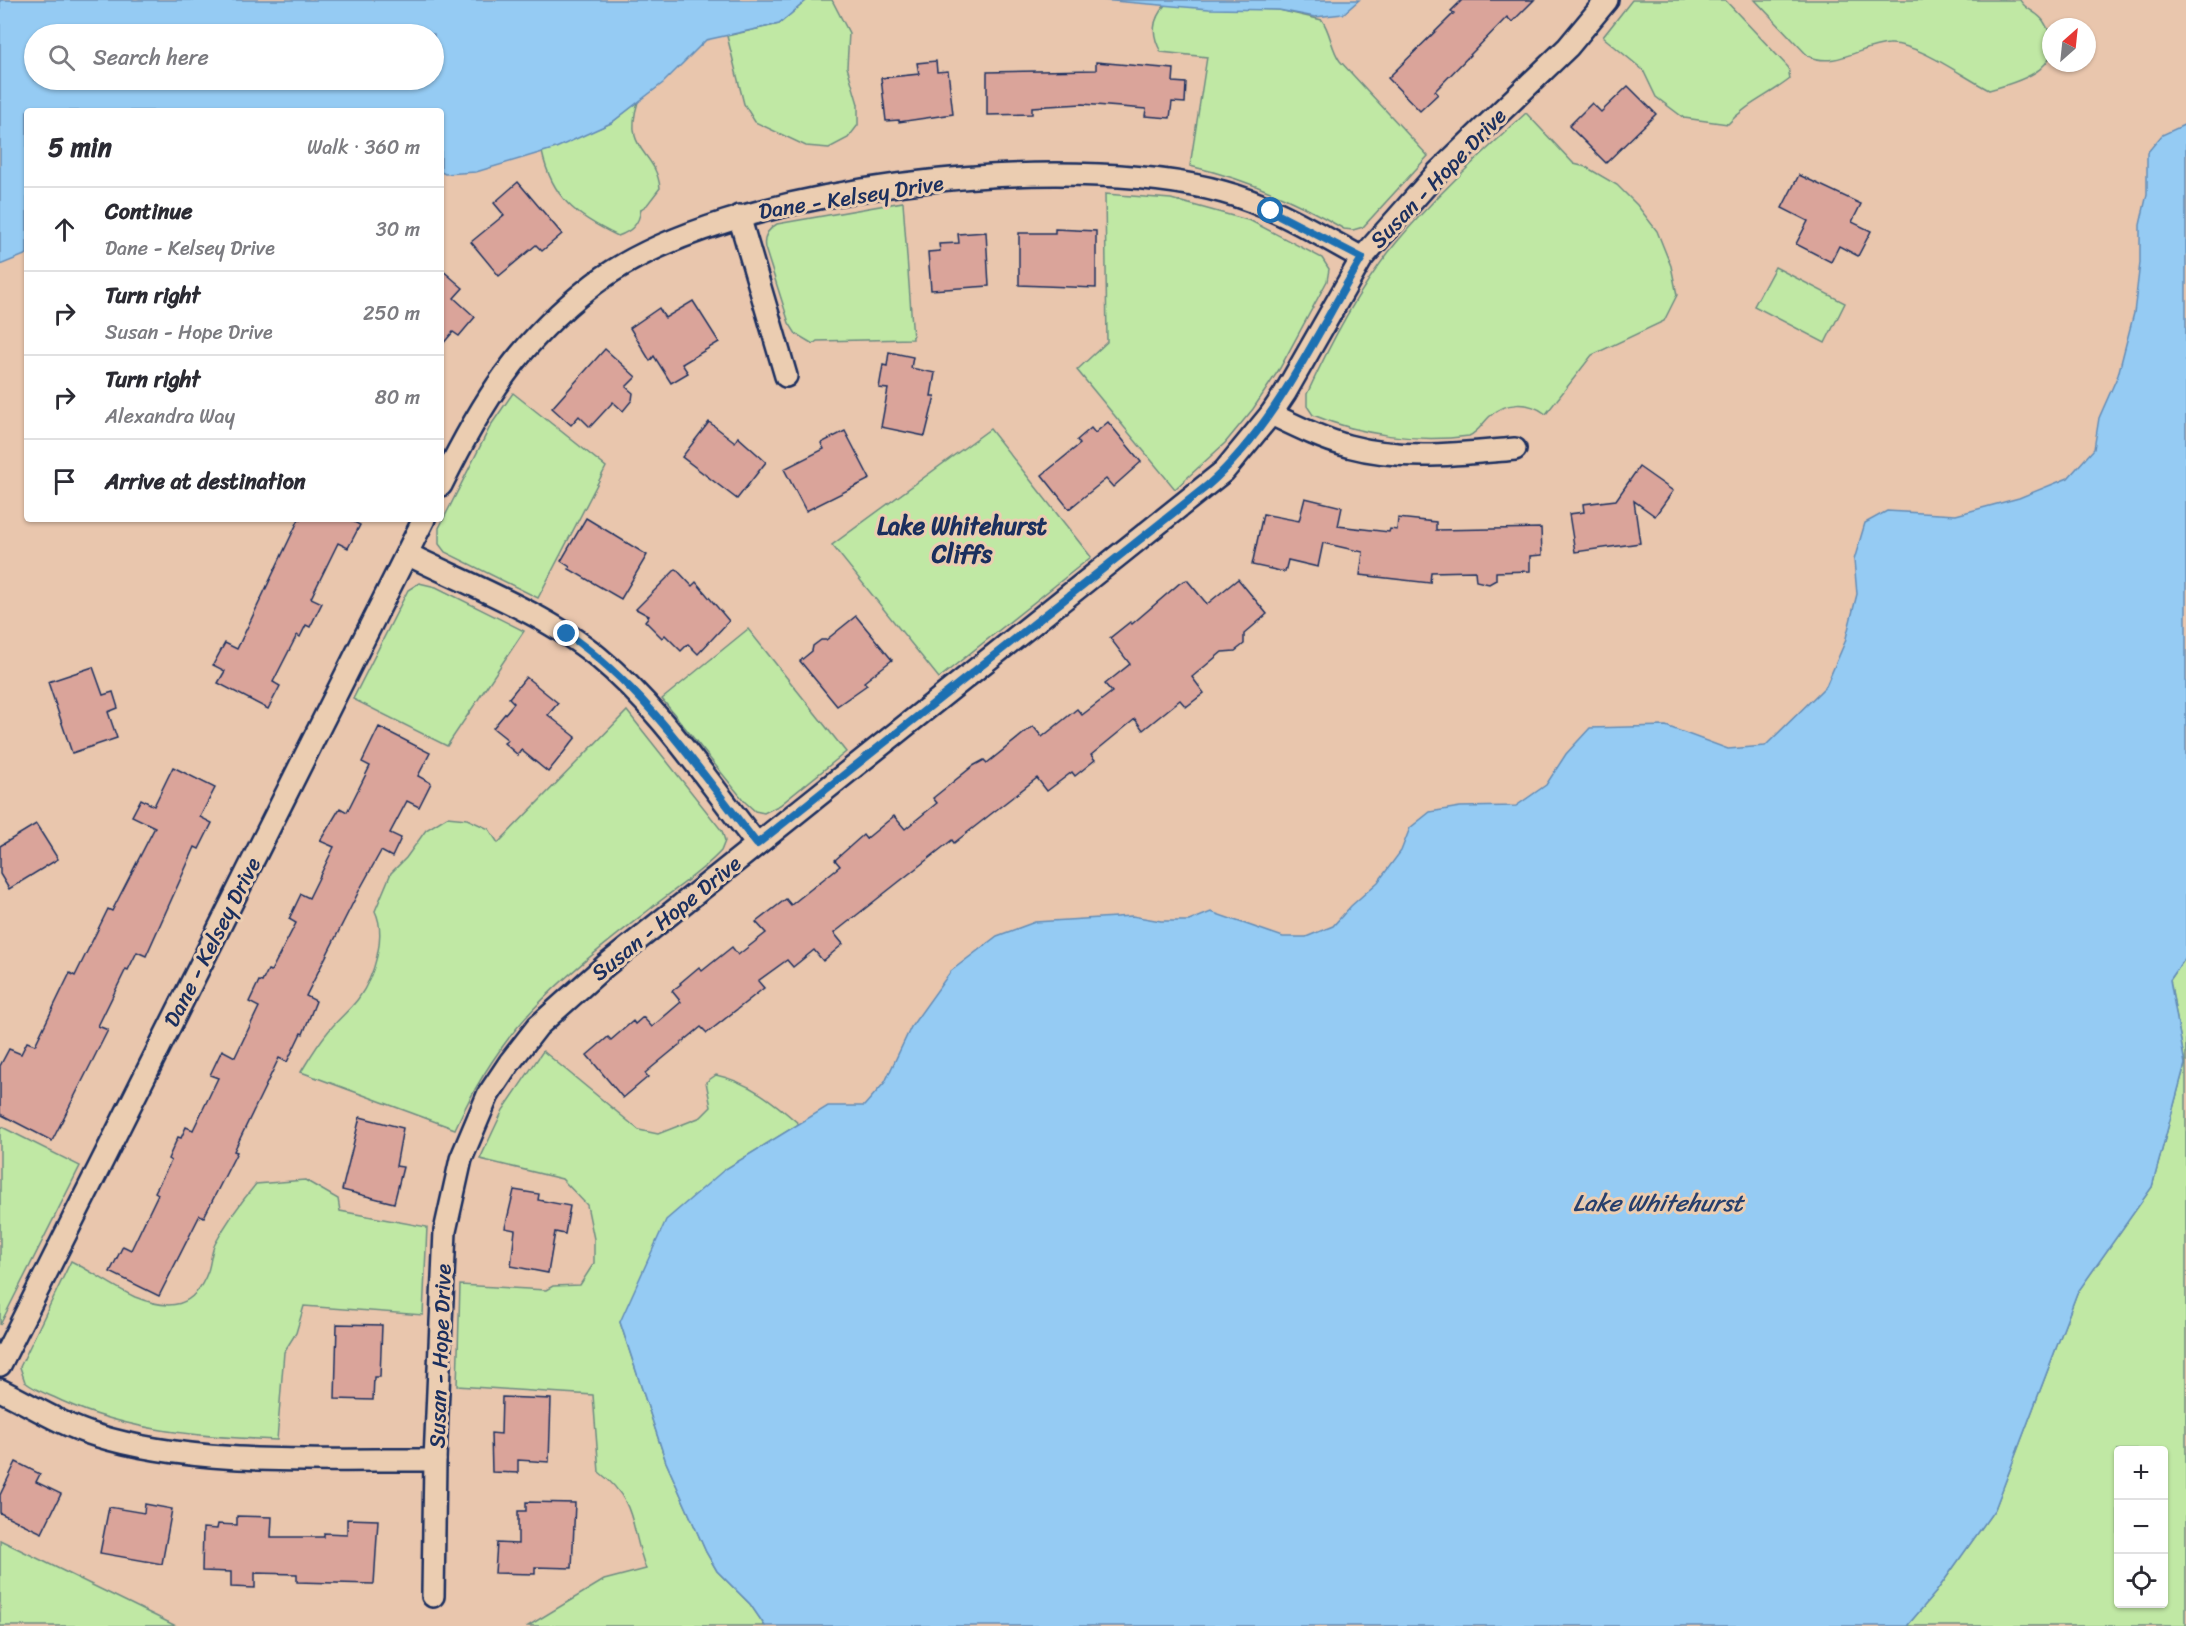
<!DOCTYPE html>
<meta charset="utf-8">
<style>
body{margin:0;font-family:Sriracha,sans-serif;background:#f7f7f7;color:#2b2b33}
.controls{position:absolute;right:18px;bottom:18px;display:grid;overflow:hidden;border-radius:6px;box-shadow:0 2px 4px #0004}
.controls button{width:54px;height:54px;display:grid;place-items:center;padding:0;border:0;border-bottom:2px solid #e1e1e2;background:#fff;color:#2b2b33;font:30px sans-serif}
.compass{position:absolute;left:2042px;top:18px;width:54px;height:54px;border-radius:50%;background:#fff;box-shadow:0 2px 4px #0004;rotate:27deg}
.stop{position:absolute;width:18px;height:18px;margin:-14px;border:4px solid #1f6fb2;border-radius:50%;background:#fff}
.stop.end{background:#1f6fb2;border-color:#fff;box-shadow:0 2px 6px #0008}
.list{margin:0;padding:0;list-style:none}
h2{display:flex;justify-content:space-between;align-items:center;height:78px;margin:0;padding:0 24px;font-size:26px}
h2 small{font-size:20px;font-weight:400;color:#7c7c81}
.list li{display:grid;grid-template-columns:39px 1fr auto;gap:18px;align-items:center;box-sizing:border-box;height:84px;padding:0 24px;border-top:2px solid #e1e1e2}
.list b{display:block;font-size:22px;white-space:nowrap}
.list p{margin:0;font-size:20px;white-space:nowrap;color:#7c7c81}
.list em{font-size:20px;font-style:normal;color:#7c7c81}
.icon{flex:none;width:33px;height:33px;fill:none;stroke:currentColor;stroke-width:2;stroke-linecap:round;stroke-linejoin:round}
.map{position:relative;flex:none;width:2186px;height:1626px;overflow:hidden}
.search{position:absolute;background:#fff;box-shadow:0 2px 4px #0004;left:24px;top:24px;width:420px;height:66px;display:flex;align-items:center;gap:15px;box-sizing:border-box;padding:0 21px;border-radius:33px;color:#7c7c81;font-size:22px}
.panel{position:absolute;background:#fff;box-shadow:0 2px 4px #0004;left:24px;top:108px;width:420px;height:414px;border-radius:6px}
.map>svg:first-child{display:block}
</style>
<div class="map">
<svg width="2186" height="1626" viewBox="0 0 2186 1626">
<rect width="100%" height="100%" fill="#e9c6ad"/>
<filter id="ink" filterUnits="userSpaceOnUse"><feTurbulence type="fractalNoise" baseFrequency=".0167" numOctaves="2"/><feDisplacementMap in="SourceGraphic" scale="12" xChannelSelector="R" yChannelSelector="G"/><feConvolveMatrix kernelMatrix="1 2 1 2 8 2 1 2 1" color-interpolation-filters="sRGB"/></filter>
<g filter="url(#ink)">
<g fill="#c0e8a4" stroke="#6e8c81" stroke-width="1.5" fill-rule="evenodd">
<polygon points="807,0 832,0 849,33 847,67 858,104 858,125 848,138 829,148 806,146 755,122 744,104 727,36 779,24"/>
<path d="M 1632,0 L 1725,0 L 1788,67 L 1790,79 C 1770,95 1746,104 1728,124 L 1684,118 L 1656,97 L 1643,70 L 1603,37 Z"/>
<path d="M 1755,0 L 2020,0 C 2025,10 2038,12 2044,22 C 2072,66 2023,81 1989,90 C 1963,77 1917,42 1889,44 C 1862,45 1836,69 1808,56 Z"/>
<path d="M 1165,5 L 1279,10 L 1322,20 C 1331,33 1331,49 1340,61 L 1428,156 L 1363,227 L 1353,230 L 1344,229 C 1295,200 1247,179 1190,166 L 1207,57 L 1161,52 C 1151,34 1152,20 1165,5 Z"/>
<path d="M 638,102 C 622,153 656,149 660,188 L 647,205 L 641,209 C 639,224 632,231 618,236 C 576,216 552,198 542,152 L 611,123 Z"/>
<path d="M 1526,113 L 1574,164 L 1586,167 L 1617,185 L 1637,205 L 1657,231 L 1671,266 L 1677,295 L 1664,321 L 1592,355 L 1546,414 C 1529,401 1505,401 1489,417 C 1482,424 1478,432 1469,436 C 1417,443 1361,435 1313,415 L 1307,406 L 1307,394 C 1331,342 1359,288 1396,243 C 1435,196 1481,155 1526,113 Z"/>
<polygon points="1105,194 1171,199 1251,221 1322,258 1329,269 1327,281 1280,368 1253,409 1225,443 1175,489 1077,370 1107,342"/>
<path d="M 903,202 L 913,339 L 817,341 L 813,344 L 796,334 L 789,323 L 765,248 C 763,237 768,229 777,224 Z"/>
<polygon points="1775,267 1845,303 1825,343 1754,306"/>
<polygon points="513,393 606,467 538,598 445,552 439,544 439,528 491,425"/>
<polygon points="990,429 1091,557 939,678 832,545"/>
<polygon points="419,583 436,587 524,631 447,746 353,699 408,590"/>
<polygon points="748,629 846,752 780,805 764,813 755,811 745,802 662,699"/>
<path d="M 627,711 L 722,831 L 725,841 L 721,851 C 701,873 673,890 650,909 C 560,980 504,1021 455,1129 L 301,1072 C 309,1059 317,1045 327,1033 C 336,1021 349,1011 358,999 C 374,977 387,936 375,911 L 391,873 L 406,858 L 426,830 L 447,817 L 467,819 L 489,829 L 498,843 Z"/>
<path d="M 2186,957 L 2186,1626 L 1907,1626 L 1936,1592 L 1995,1509 L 2077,1293 L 2152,1187 L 2185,1064 L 2170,980 ZM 2118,1450 L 2164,1450 L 2164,1604 L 2118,1604 Z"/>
<path d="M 543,1051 L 639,1130 L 658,1134 L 701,1117 L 711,1107 L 706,1082 L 716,1075 C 749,1082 774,1102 799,1124 L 724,1170 L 620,1322 L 666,1462 L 706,1552 L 717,1571 L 750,1604 L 765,1626 L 528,1626 L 604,1580 L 646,1569 C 630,1527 638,1502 599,1472 L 593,1395 L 457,1386 L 460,1285 L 546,1290 L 553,1286 L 580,1285 L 594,1263 L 594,1239 L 587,1205 L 562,1179 L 480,1159 L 503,1110 Z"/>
<polygon points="0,1126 80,1166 0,1325"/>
<path d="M 305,1180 L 338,1199 L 340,1211 L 427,1227 L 423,1315 L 304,1306 L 296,1333 L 284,1352 L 277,1440 C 203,1437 131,1432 62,1401 C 50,1395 36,1391 25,1382 L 20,1367 L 71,1261 C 93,1272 113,1287 135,1297 C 170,1311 194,1309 208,1271 C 211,1262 211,1252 215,1244 C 226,1223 241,1202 256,1184 Z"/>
<polygon points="0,1540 176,1626 0,1626"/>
</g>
<g fill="#95cbf3" stroke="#648db7" stroke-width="1.5" fill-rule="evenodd">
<path d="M 0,0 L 807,0 L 779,24 L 706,40 L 663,83 L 611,123 L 556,148 L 476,172 L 445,174 L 441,172 L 441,111 L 27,111 L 27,254 L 0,265 ZM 434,34 L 434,80 L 34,80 L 34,34 Z"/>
<polygon points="1101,0 1359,0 1343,14 1315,17 1279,10 1209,9"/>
<polygon points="2186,124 2186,957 2170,980 2185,1064 2152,1187 2077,1293 1995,1509 1936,1592 1907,1626 765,1626 750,1604 717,1571 706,1552 666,1462 620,1322 666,1220 724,1170 828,1106 864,1106 885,1082 911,1027 951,971 997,936 1035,922 1132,916 1161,921 1189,921 1211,912 1283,937 1306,937 1333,926 1351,906 1378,882 1401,851 1410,828 1430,812 1460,807 1516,806 1546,785 1566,754 1590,728 1666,726 1728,749 1765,746 1826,686 1845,642 1857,594 1854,560 1865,523 1887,511 1956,515 2019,498 2068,478 2094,449 2099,418 2118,375 2134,313 2140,263 2140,225 2147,194 2147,153 2162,135"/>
</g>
<g fill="#daa49a" stroke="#1b2f5e" stroke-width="1.5">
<polygon points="1462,0 1534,0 1512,22 1507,17 1435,91 1438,94 1420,111 1388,78 1454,13 1451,11"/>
<polygon points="936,61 937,72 948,71 953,114 899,122 899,120 886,121 881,78 919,74 917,63"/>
<polygon points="1096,62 1174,69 1173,82 1186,83 1185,103 1172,102 1170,118 1145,116 1146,109 1082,104 1032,107 1032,114 987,115 987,72 1096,70"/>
<polygon points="1628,86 1656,114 1606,163 1569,126 1592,103 1601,112"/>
<polygon points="1799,175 1861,204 1852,222 1871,231 1858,256 1839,246 1831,262 1796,244 1808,221 1782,208"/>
<polygon points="518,182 562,234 542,251 536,245 499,276 471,242 504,215 494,203"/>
<polygon points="1055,229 1096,231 1096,288 1019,285 1019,233 1055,233"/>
<polygon points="986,232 989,286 931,290 928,252 940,251 939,244 959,243 958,234"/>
<polygon points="441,269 463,288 454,298 475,317 459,336 453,332 441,346"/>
<polygon points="693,301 719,342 682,364 688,373 671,383 654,356 650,361 630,328 659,308 665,318"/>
<polygon points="605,349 636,377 626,387 633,393 632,400 623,411 613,402 590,427 579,416 571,425 552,408"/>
<polygon points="889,352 913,357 911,368 935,373 931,396 935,396 925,436 881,427 888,389 879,388 883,365 887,366"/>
<polygon points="709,422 735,442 738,437 766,462 737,499 682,457"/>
<polygon points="1108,422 1141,462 1113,487 1106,479 1069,509 1042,475 1080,444 1077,440 1091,428 1095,433"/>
<polygon points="845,431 870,479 806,511 784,469 824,449 821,443"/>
<polygon points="1639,467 1673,491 1655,516 1634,501 1640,543 1575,552 1569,514 1584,512 1583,504 1616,500"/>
<polygon points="1305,498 1342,507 1338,526 1389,532 1390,529 1397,530 1398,518 1436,522 1436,530 1541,528 1542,555 1530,556 1530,571 1496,572 1496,580 1489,584 1476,581 1475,571 1431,572 1430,583 1360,575 1363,552 1323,543 1318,567 1288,560 1285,572 1252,565 1263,514 1299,521"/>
<polygon points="586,518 647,555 621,599 569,569 570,567 561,561"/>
<polygon points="299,519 348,519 360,525 348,548 338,543 311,598 322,603 310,627 306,625 300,637 297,635 273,682 280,686 268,709 218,683 225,671 213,665 225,643 237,649"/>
<polygon points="676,569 692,586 696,582 729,621 698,654 688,644 681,651 665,635 662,638 645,621 649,616 636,609"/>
<polygon points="1238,579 1267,614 1244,634 1244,644 1235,651 1222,652 1192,677 1204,693 1186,707 1180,700 1143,730 1135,719 1091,755 1095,760 1075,776 1072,772 1047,791 1037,778 954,843 952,840 834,933 843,944 823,961 814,950 793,967 787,960 758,981 764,988 707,1033 701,1027 645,1073 648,1077 623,1098 587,1055 608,1037 611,1040 633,1021 635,1024 643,1017 652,1027 681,1002 672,991 681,984 680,983 699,967 702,971 732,947 738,955 766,933 756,922 786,899 791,905 840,866 835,860 863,835 866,839 894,816 905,829 937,803 933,798 973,766 984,760 987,763 1033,726 1042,737 1077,709 1082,715 1112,692 1105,684 1130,664 1110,638 1130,622 1132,624 1180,583 1187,580 1207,604"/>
<polygon points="856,616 892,660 864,682 867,685 837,706 800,661 812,651 813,646 821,640 826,640"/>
<polygon points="93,667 103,695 113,692 118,708 108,712 117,738 72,753 48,682"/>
<polygon points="526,677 558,703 548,715 576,737 548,772 521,750 518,755 504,743 508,740 493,728 514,703 509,698"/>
<polygon points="379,727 430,753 418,776 431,783 419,807 407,801 390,833 401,838 392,857 381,851 360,889 306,996 316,1001 303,1034 301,1033 287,1062 279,1058 234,1151 237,1152 204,1217 200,1215 159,1296 110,1272 123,1246 131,1250 158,1194 155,1192 171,1161 168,1159 178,1137 181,1138 186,1127 193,1130 218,1078 210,1075 222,1050 235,1057 259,1007 249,1002 259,981 262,982 268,970 271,971 296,923 289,919 301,894 309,898 334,847 320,841 340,808 347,812 370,766 362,762"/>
<polygon points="173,767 215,788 200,817 212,823 199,849 195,847 146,956 137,952 128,970 126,969 98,1026 108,1030 52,1141 0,1114 0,1066 9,1049 21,1054 27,1042 35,1045 70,973 75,976 108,909 112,911 155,827 132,816 141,799 154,806"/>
<polygon points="36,824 58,859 9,889 0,874 0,846"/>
<polygon points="360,1117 403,1128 396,1166 403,1167 394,1203 342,1190"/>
<polygon points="514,1190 539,1194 538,1200 570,1206 565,1234 555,1232 548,1273 511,1266 515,1230 505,1228"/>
<polygon points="337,1324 382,1325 380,1377 374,1377 373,1400 335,1399"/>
<polygon points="502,1397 551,1399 549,1462 518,1460 518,1473 492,1472 491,1433 501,1434"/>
<polygon points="16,1462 40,1474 36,1482 61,1494 42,1533 0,1513 0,1495"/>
<polygon points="526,1502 575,1503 572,1568 535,1567 535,1574 495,1573 497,1543 518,1544 518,1511 526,1511"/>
<polygon points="145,1504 172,1509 162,1564 100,1553 109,1507 144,1513"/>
<polygon points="237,1516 272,1517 271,1537 324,1537 324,1533 347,1534 347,1519 378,1520 374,1584 297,1582 297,1574 255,1573 255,1588 231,1587 231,1572 202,1571 203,1528 217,1529 218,1524 237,1525"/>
</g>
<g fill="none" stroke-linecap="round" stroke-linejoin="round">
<g stroke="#1b2f5e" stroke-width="26">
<g id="street">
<polyline points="739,216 786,376"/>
<path d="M 1271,414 C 1296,426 1322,439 1348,446 C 1403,461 1459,454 1515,449"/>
<path d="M 441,485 C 483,400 518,343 594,284 C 723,185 1068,149 1223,192 C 1272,205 1318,234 1362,258"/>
<path d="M 407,554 C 468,584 546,614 598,657 C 661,709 707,781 757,844"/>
<polyline points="0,1365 424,519"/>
<path d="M 0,1390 C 31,1405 62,1425 95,1435 C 197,1467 328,1459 435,1460 L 445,1231 L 461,1159 L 488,1095 L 510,1062 L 538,1026 L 605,966 L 1224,471 L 1271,414 L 1285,393 L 1362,258 L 1438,172 L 1568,47 L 1607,0"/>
<polyline points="433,1596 435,1460"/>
</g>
</g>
<use href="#street" stroke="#ebcdb1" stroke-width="21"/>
</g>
</g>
<g fill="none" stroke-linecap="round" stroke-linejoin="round" filter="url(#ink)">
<path stroke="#1f6fb2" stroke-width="8" d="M 567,634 C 645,688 699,770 757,844 L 1207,486 C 1277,424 1314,337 1362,258 L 1271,211"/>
</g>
<g text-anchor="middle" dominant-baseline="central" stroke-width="6" stroke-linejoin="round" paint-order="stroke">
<g font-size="22" fill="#1b2f5e" stroke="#ebcdb1">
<text transform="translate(1438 178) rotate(-46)">Susan - Hope Drive</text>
<text transform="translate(851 197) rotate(-9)">Dane - Kelsey Drive</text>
<text transform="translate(666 918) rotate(-39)">Susan - Hope Drive</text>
<text transform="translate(212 942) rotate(-63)">Dane - Kelsey Drive</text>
<text transform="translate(440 1356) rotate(-88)">Susan - Hope Drive</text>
</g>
<g font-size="24" font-weight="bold" fill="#1b2f5e" stroke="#ebcdb1">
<text x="962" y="526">Lake Whitehurst<tspan x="962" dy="28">Cliffs</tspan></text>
</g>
<g font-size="24" font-style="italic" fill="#273f6d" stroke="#ebcdb1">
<text x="1658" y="1203">Lake Whitehurst</text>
</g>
</g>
</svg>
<div class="controls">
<button>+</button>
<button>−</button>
<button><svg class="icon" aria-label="locate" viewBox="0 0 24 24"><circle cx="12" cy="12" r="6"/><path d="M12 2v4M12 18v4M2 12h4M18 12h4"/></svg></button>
</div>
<svg class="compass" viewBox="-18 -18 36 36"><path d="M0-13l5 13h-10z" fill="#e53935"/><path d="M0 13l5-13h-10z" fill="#7c7c81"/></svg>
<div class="stop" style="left:1271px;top:211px"></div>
<div class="stop end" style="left:567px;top:634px"></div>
<div class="search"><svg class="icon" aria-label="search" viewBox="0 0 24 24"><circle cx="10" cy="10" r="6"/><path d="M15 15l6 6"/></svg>Search here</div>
<section class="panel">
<h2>5 min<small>Walk · 360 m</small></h2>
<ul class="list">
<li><svg class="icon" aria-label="ahead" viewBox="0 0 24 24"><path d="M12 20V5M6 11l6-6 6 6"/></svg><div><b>Continue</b><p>Dane - Kelsey Drive</p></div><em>30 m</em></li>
<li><svg class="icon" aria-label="right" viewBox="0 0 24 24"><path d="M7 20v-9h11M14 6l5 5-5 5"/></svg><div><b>Turn right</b><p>Susan - Hope Drive</p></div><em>250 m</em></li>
<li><svg class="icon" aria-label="right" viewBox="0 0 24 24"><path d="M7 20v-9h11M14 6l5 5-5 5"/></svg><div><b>Turn right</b><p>Alexandra Way</p></div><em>80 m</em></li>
<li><svg class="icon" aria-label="arrive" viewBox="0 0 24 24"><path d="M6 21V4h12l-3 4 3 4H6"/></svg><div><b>Arrive at destination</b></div></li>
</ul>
</section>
</div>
